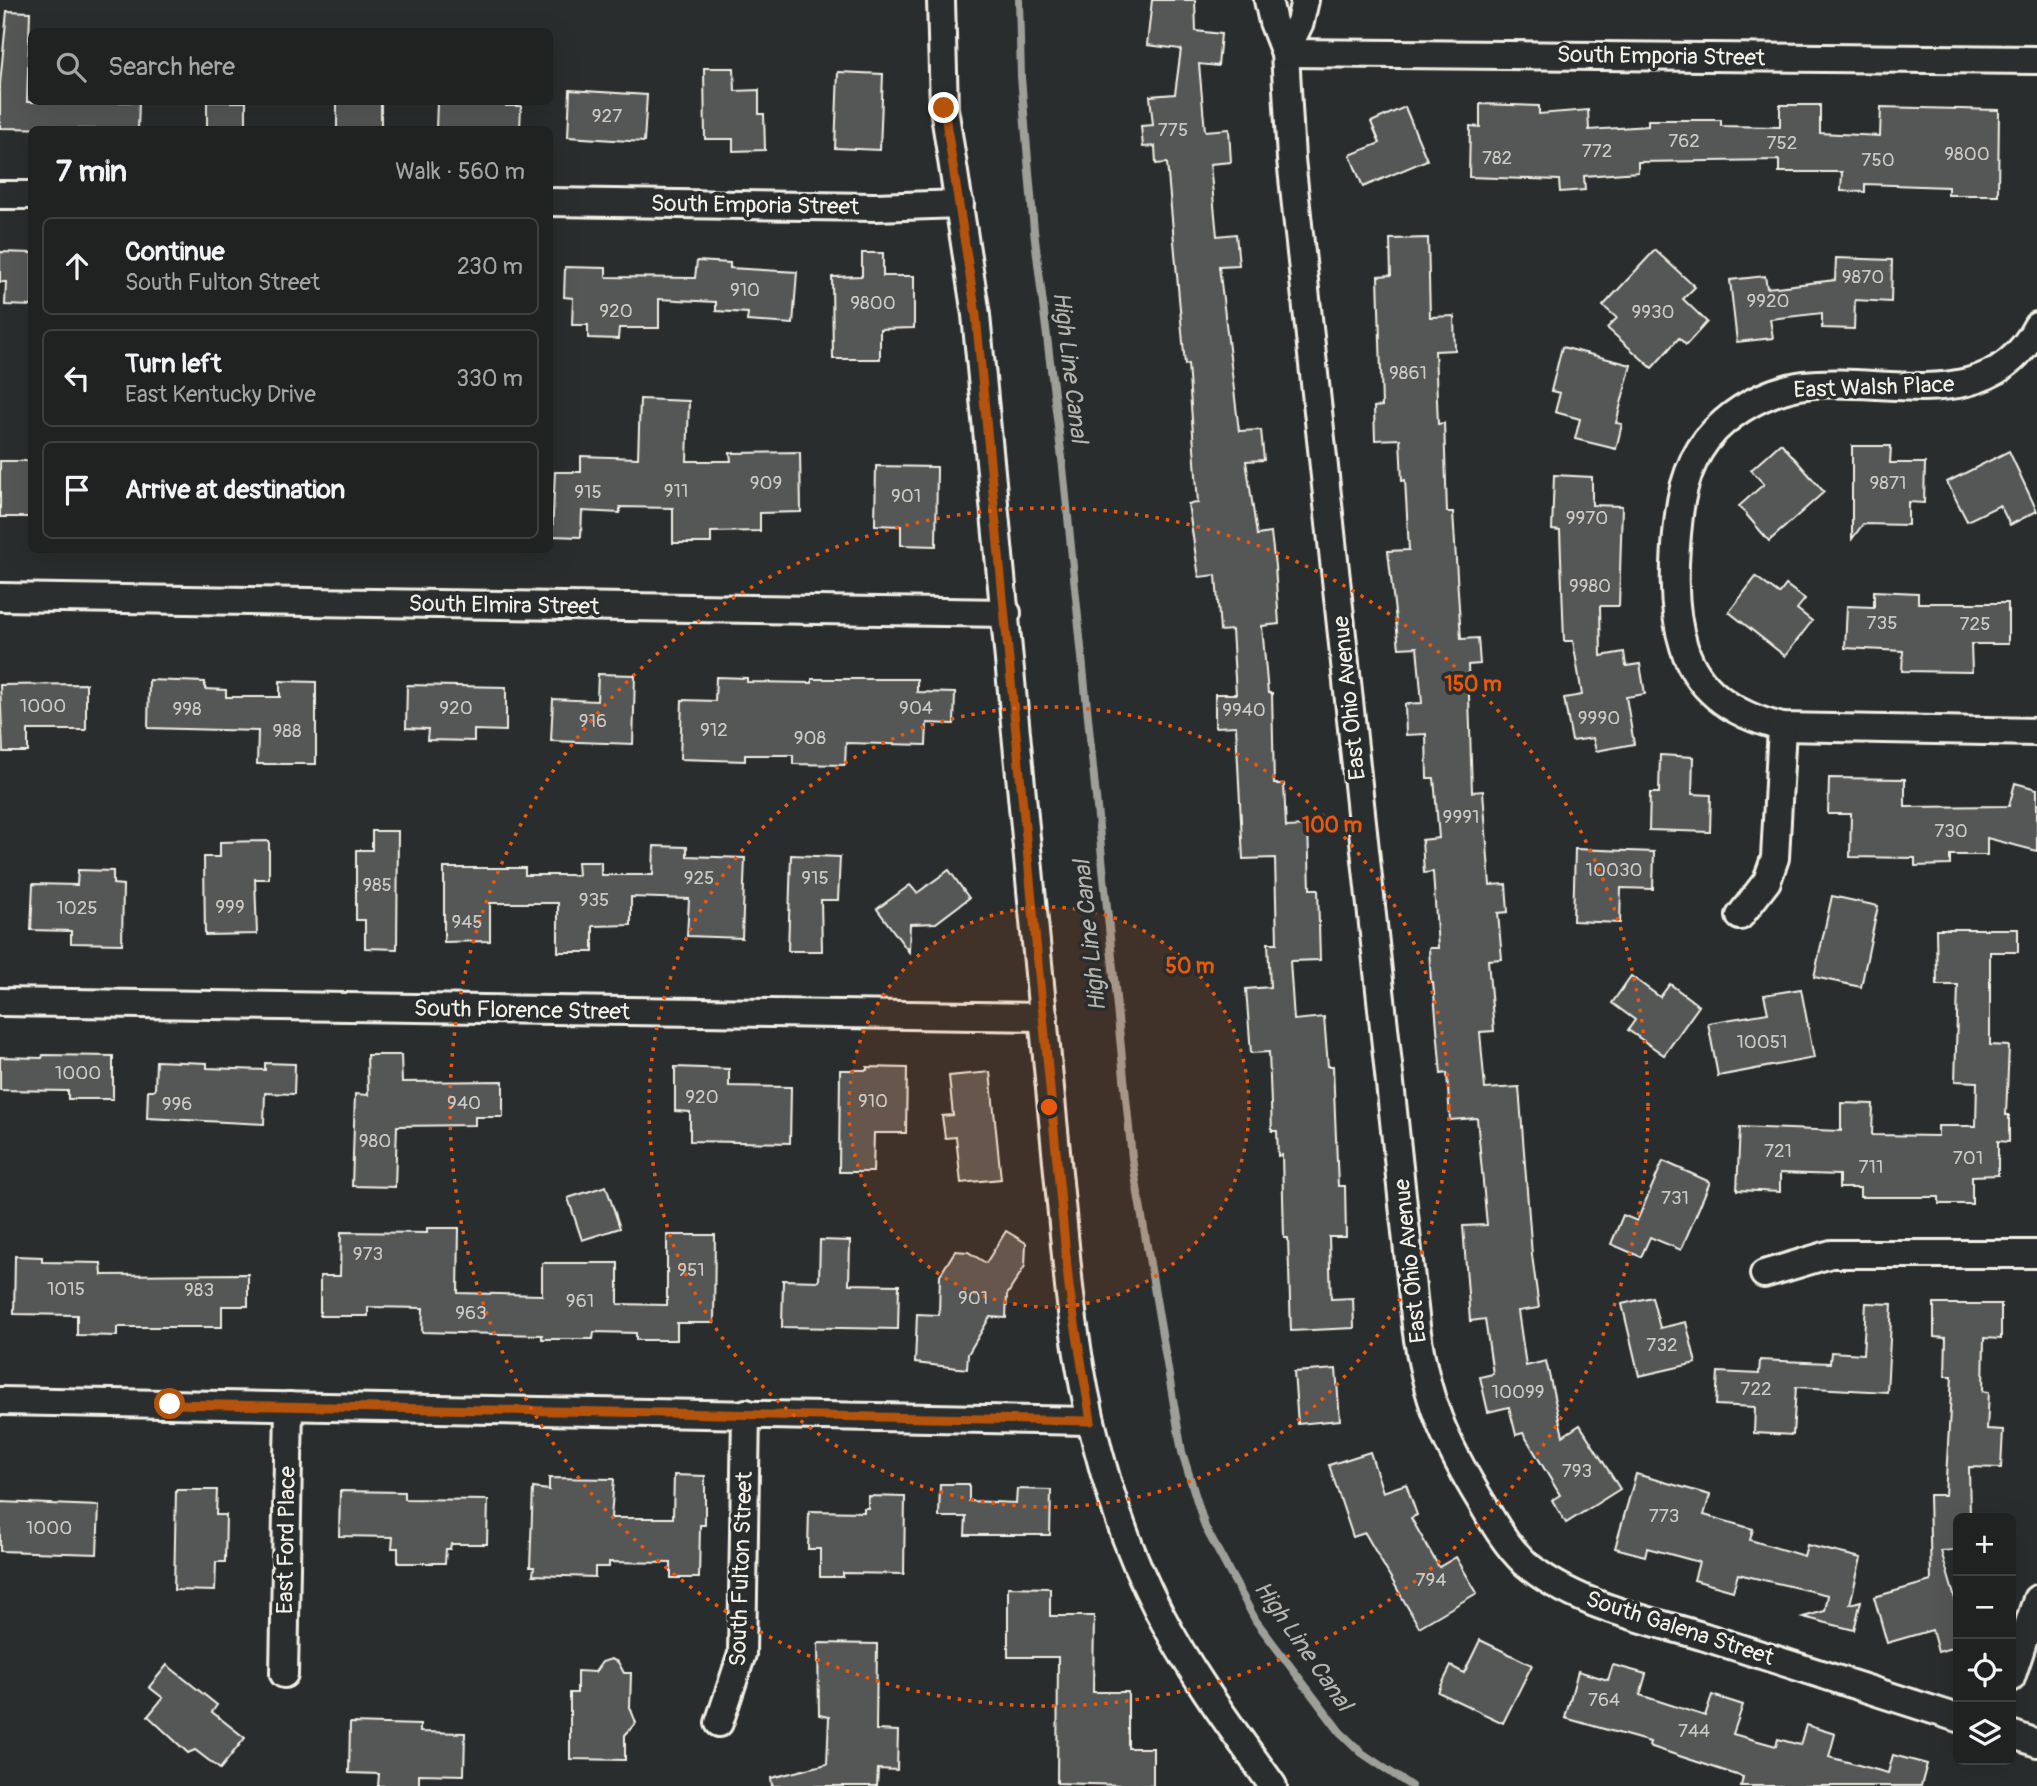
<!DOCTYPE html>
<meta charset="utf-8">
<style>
body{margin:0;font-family:Pangolin,sans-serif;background:#282a2a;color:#f1f3f6}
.controls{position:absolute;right:21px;bottom:21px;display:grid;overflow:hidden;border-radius:10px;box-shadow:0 7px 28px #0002}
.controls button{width:63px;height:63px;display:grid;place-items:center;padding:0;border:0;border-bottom:2px solid #3d3f40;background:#202222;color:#f1f3f6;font:35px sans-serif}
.stop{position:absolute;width:21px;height:21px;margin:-16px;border:5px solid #b45309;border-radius:50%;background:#fff}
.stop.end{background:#b45309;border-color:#fff;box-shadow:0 2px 7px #0008}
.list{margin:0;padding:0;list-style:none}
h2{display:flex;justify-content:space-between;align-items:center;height:91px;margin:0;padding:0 28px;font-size:30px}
h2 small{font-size:23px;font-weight:400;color:#a2a4a5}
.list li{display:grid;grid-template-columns:46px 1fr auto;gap:21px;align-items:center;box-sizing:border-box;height:98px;margin:0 14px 14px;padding:0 14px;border:2px solid #3d3f40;border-radius:10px}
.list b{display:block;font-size:26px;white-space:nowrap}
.list p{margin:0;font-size:23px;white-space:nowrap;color:#a2a4a5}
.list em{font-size:23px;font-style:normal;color:#a2a4a5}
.icon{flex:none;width:38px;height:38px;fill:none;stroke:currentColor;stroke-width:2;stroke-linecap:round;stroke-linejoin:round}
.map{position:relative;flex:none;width:2037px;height:1786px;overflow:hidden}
.search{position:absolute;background:#202222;box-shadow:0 7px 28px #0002;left:28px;top:28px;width:525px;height:77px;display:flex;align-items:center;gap:18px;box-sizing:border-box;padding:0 24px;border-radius:10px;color:#a2a4a5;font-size:26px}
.panel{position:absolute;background:#202222;box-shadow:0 7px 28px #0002;left:28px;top:126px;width:525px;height:427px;border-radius:10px}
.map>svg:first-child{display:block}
</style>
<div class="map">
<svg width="2037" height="1786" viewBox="0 0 2037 1786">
<rect width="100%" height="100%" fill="#2a2d2e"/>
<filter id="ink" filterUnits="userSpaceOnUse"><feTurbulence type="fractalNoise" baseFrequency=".0143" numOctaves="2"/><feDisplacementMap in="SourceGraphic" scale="14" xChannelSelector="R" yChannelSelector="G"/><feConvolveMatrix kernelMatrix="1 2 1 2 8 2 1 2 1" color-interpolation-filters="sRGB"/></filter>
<g filter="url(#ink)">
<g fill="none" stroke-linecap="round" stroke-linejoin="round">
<polyline stroke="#9f9f9a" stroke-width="8" points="1019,0 1021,77 1034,231 1063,467 1132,1158 1182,1452 1205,1527 1256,1621 1340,1732 1362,1753 1411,1786"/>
</g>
<g fill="#555756" stroke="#f4f1e8" stroke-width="2">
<polygon points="1152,0 1195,0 1196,31 1221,34 1218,66 1199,64 1205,131 1229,129 1231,162 1210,164 1217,236 1236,234 1239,265 1219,266 1239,431 1261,430 1264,460 1246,461 1257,535 1271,533 1275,566 1279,624 1262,626 1268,693 1272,693 1274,784 1284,784 1286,827 1308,826 1310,889 1318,889 1320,960 1290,961 1294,1020 1324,1017 1328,1066 1333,1066 1338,1186 1345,1186 1346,1237 1329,1237 1331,1299 1353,1298 1354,1328 1291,1331 1288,1238 1284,1238 1282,1155 1278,1156 1277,1131 1272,1131 1269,1052 1251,1053 1246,989 1270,987 1268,943 1277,943 1275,858 1243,859 1236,726 1215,727 1215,694 1236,694 1232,630 1220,631 1216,575 1199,577 1188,504 1198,503 1188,364 1185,365 1167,163 1156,164 1155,146 1143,147 1141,126 1153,125 1150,96 1175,94 1181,49 1147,45"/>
<polygon points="7,11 30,12 27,102 139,102 138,130 0,128 0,84"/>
<polygon points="704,68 734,68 735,91 759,90 759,114 764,114 765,150 733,151 733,139 705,139"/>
<polygon points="838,72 883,74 880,150 835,148"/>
<polygon points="570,90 647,95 644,142 568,137"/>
<polygon points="207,102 246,102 246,129 207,128"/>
<rect x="337" y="102" width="44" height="28"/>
<polygon points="437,102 506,102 506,106 521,106 520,130 436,130"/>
<polygon points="1480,104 1539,106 1539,114 1588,110 1589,130 1648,126 1648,120 1721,120 1721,126 1780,127 1780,105 1820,105 1820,133 1880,136 1881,107 1999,110 1998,195 1948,195 1948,187 1865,184 1865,192 1841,191 1842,172 1779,172 1779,160 1638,162 1638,172 1584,176 1585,190 1560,192 1559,180 1469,177 1470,126 1480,127"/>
<polygon points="1405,107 1427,160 1363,187 1350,155 1380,143 1371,122"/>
<polygon points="1428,238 1430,317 1454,316 1455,350 1435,351 1438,424 1444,423 1447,512 1453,512 1461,639 1478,638 1480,664 1468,665 1472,792 1483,791 1490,885 1506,884 1508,912 1498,913 1502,959 1488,960 1494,1031 1480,1032 1485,1089 1519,1087 1532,1255 1539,1308 1518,1311 1526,1366 1546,1361 1563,1436 1580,1425 1620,1489 1566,1523 1552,1500 1560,1495 1523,1433 1516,1435 1509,1407 1488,1412 1480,1377 1493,1374 1485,1319 1470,1321 1463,1226 1487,1225 1477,1118 1450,1120 1447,1073 1441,1074 1433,982 1431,982 1429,948 1438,948 1433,872 1424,873 1422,840 1439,838 1434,778 1427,778 1426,734 1406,735 1405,704 1422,703 1417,647 1399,648 1388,551 1409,550 1405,480 1402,481 1400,439 1375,440 1374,407 1382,406 1378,276 1391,275 1390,239"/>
<polygon points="1655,250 1695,287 1683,299 1707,322 1686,345 1679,338 1652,368 1607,328 1617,318 1603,306"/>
<polygon points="0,252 32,253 32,306 5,305 6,282 0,282"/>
<polygon points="862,253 883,253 883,276 914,276 914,328 880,329 880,359 833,359 832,277 862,276"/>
<polygon points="1836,258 1892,260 1891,302 1855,300 1854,329 1822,328 1822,313 1770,319 1773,338 1737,342 1730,280 1765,276 1767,288 1835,280"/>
<polygon points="697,261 730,263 730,268 797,272 793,324 747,321 748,313 716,311 716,302 659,299 659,328 619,328 618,339 588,338 588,325 572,325 573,298 564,297 565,267 606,268 606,277 695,278"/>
<polygon points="1562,347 1631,365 1616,423 1622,424 1616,449 1575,439 1580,419 1555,412 1560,393 1551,391"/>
<polygon points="640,399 689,401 687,461 731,461 730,453 800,452 801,512 760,513 760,531 711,532 711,543 673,543 673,508 620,507 620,513 582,511 581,537 552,536 555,472 581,472 581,456 638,458"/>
<polygon points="1781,443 1824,492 1769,541 1739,506 1764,484 1751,470"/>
<polygon points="1852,446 1891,446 1890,463 1925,463 1924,503 1908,502 1908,525 1863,524 1852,539"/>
<polygon points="2009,451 2037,511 2010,525 2000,505 1967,521 1947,482"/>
<rect x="0" y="461" width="32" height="56"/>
<polygon points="876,466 937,467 936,546 901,545 901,526 875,525"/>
<polygon points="1554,475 1592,477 1592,505 1622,506 1619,606 1600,606 1601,656 1624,652 1626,666 1640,664 1645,694 1626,697 1634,744 1596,751 1593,738 1572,741 1564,698 1582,695 1573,641 1564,641 1560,531 1552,530"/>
<polygon points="1756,577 1779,594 1786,585 1805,599 1797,609 1812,621 1785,656 1729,612"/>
<polygon points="1874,591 1918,593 1918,603 2008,603 2008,644 1971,644 1972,672 1902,671 1903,651 1845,648 1847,606 1874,607"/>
<polygon points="598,674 635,675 633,744 551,741 553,699 597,701"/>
<polygon points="716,677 747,678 747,682 812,683 812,679 917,679 917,692 955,693 954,724 927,723 926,745 846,743 845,765 793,764 793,755 745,755 745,761 680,759 682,700 715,701"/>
<polygon points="149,680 205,682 205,689 226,690 226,697 280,697 280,681 316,682 316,764 257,764 258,731 148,728"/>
<polygon points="86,684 86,730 28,730 28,752 3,752 0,685"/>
<polygon points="407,685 506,687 506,731 474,730 474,741 427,740 428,729 406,728"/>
<polygon points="1660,755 1693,757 1692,794 1711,795 1710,832 1649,830 1650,793 1659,793"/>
<polygon points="1829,778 1905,779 1905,807 2009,806 2015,783 2037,789 2037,851 1987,838 1987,855 1950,855 1950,865 1915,866 1915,858 1850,857 1851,814 1828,814"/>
<polygon points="372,831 398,831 397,949 365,948 365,920 356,920 356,850 372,850"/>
<polygon points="269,841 269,879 255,879 257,934 205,935 204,857 220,857 220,842"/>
<polygon points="654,846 687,847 687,856 745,858 742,938 687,936 689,899 631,897 631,925 593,926 593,952 558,952 558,903 490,903 490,941 444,942 444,868 525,868 525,875 578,875 577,862 601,862 601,875 653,875"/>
<polygon points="1575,849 1654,852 1653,889 1621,888 1620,923 1573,921"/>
<polygon points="791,855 840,857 838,900 821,900 822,951 788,951"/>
<polygon points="78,870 113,871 113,884 123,885 122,944 71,943 71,931 31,930 33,884 77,885"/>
<polygon points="949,870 969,898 936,923 910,924 909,952 877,909 910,885 917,893"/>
<polygon points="1832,896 1878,906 1861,987 1814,977"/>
<polygon points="1936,929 2018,929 2018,952 1990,952 1990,1045 2009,1046 2006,1115 2009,1115 2009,1142 1998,1141 1998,1175 1972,1176 1972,1204 1939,1204 1939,1197 1860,1197 1860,1188 1839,1188 1839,1175 1780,1173 1780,1192 1737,1190 1740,1127 1841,1131 1841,1103 1873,1104 1872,1135 1938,1136 1938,1126 1976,1126 1977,1082 1955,1081 1958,985 1937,985"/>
<polygon points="1631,976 1660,997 1670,984 1699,1006 1664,1055 1628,1030 1635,1020 1612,1003"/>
<polygon points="1801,989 1814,1058 1718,1076 1708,1023 1768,1013 1764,995"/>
<polygon points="43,1055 113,1056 113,1099 68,1099 68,1091 0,1090 0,1057 42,1058"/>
<polygon points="367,1055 401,1055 402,1082 503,1081 503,1117 475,1117 475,1125 397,1126 395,1187 352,1186 355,1094 368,1095"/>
<polygon points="156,1061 207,1063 207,1068 265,1070 265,1063 295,1064 294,1094 265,1093 264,1124 147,1118 148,1090 155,1090"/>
<polygon points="675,1067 729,1069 729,1086 791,1087 790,1143 690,1141 690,1112 675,1111"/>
<polygon points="867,1067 907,1068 906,1133 874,1133 873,1172 839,1172 840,1070 867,1070"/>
<polygon points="990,1072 1001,1179 961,1183 956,1137 945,1138 942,1116 953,1115 949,1076"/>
<polygon points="1663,1161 1710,1182 1681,1250 1650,1237 1641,1257 1611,1244 1623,1215 1637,1221"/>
<polygon points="606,1186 620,1228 582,1240 568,1198"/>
<polygon points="427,1228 459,1228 458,1293 542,1295 542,1263 618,1263 618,1304 667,1305 667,1235 715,1235 714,1323 677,1323 677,1340 636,1340 636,1333 594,1332 593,1339 542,1339 542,1335 422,1332 423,1308 368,1307 368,1316 320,1316 320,1276 340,1276 341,1232 427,1233"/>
<polygon points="1006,1231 1026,1243 1025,1266 1007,1295 1006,1318 990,1317 968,1354 967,1369 915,1363 917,1314 939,1315 940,1275 955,1251 968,1252 986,1263"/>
<polygon points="820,1240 850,1241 849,1284 899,1285 898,1329 782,1327 783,1280 819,1281"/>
<polygon points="15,1256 42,1257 42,1262 101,1263 102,1275 248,1274 248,1306 222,1306 222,1327 117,1327 117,1336 77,1335 77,1315 14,1314"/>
<polygon points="1652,1297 1660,1328 1686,1322 1696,1363 1639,1376 1622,1304"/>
<polygon points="1866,1303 1892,1304 1887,1392 1796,1387 1793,1435 1754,1433 1755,1407 1716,1405 1718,1372 1759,1374 1760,1360 1830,1363 1831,1352 1863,1354"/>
<polygon points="1934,1304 2001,1304 2001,1339 1984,1338 1983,1391 1989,1392 1987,1429 2003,1430 2001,1468 1969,1467 1970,1518 1958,1518 1958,1550 1941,1551 1958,1609 1958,1646 1938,1652 1932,1630 1887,1643 1874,1597 1931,1581 1929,1495 1945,1495 1952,1376 1945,1376 1946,1338 1934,1337"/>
<polygon points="1336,1369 1340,1420 1298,1424 1294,1372"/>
<polygon points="1370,1452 1383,1492 1406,1484 1417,1515 1411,1518 1439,1567 1456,1557 1477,1593 1419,1627 1365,1533 1353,1537 1329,1465"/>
<polygon points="1636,1474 1710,1495 1704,1515 1753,1529 1750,1540 1804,1556 1807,1545 1861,1558 1850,1604 1861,1601 1854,1630 1803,1617 1825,1611 1828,1595 1738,1574 1733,1591 1694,1580 1699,1562 1647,1548 1645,1556 1615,1548"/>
<polygon points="674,1475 705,1476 705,1525 700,1525 699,1578 671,1578 671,1563 609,1562 609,1567 595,1567 595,1577 533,1575 534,1567 530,1567 533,1488 549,1490 549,1478 614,1479 611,1518 673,1518"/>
<polygon points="940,1484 969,1484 969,1501 1016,1503 1017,1489 1051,1490 1050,1535 965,1535 966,1517 939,1517"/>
<polygon points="176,1490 217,1490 216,1515 226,1515 225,1562 216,1562 215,1591 174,1590"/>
<polygon points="340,1491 404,1492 404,1499 488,1500 487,1544 451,1544 450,1549 446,1549 445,1563 398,1563 398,1548 392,1548 393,1537 339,1536"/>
<polygon points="868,1496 905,1497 904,1574 843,1573 843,1577 820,1577 820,1549 808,1549 809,1511 864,1512 864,1508 868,1508"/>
<polygon points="0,1502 99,1506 97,1554 0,1551"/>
<polygon points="1008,1587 1050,1588 1050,1616 1094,1616 1093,1692 1128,1692 1128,1748 1153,1748 1153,1786 1057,1783 1058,1657 1008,1657"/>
<polygon points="1480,1640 1532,1665 1503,1723 1438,1692 1451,1666 1464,1673"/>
<polygon points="818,1643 877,1644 876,1730 898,1731 897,1770 878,1769 877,1786 772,1786 771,1778 827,1764 829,1717 819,1715"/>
<polygon points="611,1659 618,1662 624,1673 631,1673 630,1707 636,1723 625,1735 625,1760 570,1759 570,1693 577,1693 577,1671 595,1672 602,1662"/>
<polygon points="167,1665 217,1705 212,1712 245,1738 220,1769 195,1750 188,1753 148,1716 163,1698 149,1687"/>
<polygon points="1613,1665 1646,1674 1640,1695 1705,1716 1712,1695 1743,1705 1733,1734 1776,1746 1778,1739 1800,1745 1806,1725 1835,1734 1829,1757 1888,1773 1893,1755 1927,1764 1921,1786 1741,1786 1743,1777 1649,1746 1650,1742 1565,1718 1578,1671 1608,1680"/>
<polygon points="350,1723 420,1725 420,1732 465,1733 464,1775 419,1774 419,1786 378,1786 379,1774 349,1773"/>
</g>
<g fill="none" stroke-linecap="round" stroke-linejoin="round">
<g stroke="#f4f1e8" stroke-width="32">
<g id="street">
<path d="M 941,0 L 944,108 L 976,315 L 1069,1287 C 1081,1399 1107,1511 1159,1612 C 1191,1674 1233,1730 1273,1786"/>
<path d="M 1268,0 L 1273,22 L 1285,53 L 1291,159 L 1416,1326 C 1426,1399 1444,1441 1482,1503 C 1494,1524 1507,1546 1525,1563 C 1573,1605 1646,1619 1705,1637 C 1790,1664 1874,1691 1958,1718"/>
<polyline points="1285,53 2037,60"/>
<polyline points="1285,53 1300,22 1305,0"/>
<polyline points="0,195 32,195"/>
<polyline points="550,202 875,207 960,204"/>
<path d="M 2037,326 C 1989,419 1885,375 1805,385 C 1775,389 1746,403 1724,422 C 1695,446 1683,479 1679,515 C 1674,558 1671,606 1684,647 C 1698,693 1737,716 1782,727 L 2037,732"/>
<polyline points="0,597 1007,613"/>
<polyline points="1740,916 1767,881 1775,858 1782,727"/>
<polyline points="0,1002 1044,1017"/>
<polyline points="1764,1274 1831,1254 2037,1254"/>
<polyline points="0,1401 1091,1421"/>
<polyline points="284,1674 289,1406"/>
<polyline points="2011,1678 2037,1599"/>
<polyline points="719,1723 742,1654 746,1413"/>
<polyline points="2011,1734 2037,1743"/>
</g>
</g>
<use href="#street" stroke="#2a2d2e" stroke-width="26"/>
</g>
</g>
<g fill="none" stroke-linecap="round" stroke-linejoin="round" filter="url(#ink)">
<polyline stroke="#b45309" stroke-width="9" points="170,1404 1091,1421 1069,1287 976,315 944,108"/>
</g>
<circle cx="1049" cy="1107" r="200" fill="#e8590c" fill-opacity=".12"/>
<g fill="none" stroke="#e8590c" stroke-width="3.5" stroke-dasharray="3.5 7">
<circle cx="1049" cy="1107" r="200"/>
<circle cx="1049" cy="1107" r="400"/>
<circle cx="1049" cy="1107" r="599"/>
</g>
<g text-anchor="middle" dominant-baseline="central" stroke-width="7" stroke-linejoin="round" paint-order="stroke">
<g font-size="19" fill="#cccac4">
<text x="607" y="116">927</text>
<text x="1173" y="130">775</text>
<text x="1684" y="141">762</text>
<text x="1782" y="143">752</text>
<text x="1597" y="151">772</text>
<text x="1967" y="154">9800</text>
<text x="1497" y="158">782</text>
<text x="1878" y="160">750</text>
<text x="1863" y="277">9870</text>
<text x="745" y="290">910</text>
<text x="1768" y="301">9920</text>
<text x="873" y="303">9800</text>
<text x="616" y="311">920</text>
<text x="1653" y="312">9930</text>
<text x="1408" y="373">9861</text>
<text x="766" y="483">909</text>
<text x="1888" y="483">9871</text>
<text x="676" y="491">911</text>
<text x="588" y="492">915</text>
<text x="906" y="496">901</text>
<text x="1587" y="518">9970</text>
<text x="1590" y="586">9980</text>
<text x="1882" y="623">735</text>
<text x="1975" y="624">725</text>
<text x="43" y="706">1000</text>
<text x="456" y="708">920</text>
<text x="916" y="708">904</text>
<text x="187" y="709">998</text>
<text x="1244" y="710">9940</text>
<text x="1599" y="718">9990</text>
<text x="593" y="721">916</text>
<text x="714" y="730">912</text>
<text x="287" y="731">988</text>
<text x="810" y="738">908</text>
<text x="1461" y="817">9991</text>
<text x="1951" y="831">730</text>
<text x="1614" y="870">10030</text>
<text x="699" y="878">925</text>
<text x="815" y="878">915</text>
<text x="377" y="885">985</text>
<text x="594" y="900">935</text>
<text x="230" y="907">999</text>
<text x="77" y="908">1025</text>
<text x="467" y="922">945</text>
<text x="1762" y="1042">10051</text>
<text x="78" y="1073">1000</text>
<text x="702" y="1097">920</text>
<text x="873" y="1101">910</text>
<text x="464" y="1103">940</text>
<text x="177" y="1104">996</text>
<text x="375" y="1141">980</text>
<text x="1778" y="1151">721</text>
<text x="1968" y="1158">701</text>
<text x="1871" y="1167">711</text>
<text x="1675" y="1198">731</text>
<text x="368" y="1254">973</text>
<text x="691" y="1270">951</text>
<text x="66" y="1289">1015</text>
<text x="199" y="1290">983</text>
<text x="973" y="1298">901</text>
<text x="580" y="1301">961</text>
<text x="471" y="1313">963</text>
<text x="1662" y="1345">732</text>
<text x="1756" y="1389">722</text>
<text x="1518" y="1392">10099</text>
<text x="1577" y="1471">793</text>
<text x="1664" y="1516">773</text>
<text x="49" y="1528">1000</text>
<text x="1431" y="1580">794</text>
<text x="1604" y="1700">764</text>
<text x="1694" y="1731">744</text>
</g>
<g font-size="23" fill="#f4f1e8" stroke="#2a2d2e">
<text transform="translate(1661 56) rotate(1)">South Emporia Street</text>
<text transform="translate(755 205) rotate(1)">South Emporia Street</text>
<text transform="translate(1874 387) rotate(-2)">East Walsh Place</text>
<text transform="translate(504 605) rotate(1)">South Elmira Street</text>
<text transform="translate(1349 698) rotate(-96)">East Ohio Avenue</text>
<text transform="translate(522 1010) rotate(1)">South Florence Street</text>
<text transform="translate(1410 1261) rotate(-96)">East Ohio Avenue</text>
<text transform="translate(286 1540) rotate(-89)">East Ford Place</text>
<text transform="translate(741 1569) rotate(-88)">South Fulton Street</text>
<text transform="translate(1680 1628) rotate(18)">South Galena Street</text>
</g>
<g font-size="24" font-style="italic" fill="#b5b3ae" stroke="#2a2d2e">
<text transform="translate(1070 367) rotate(83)">High Line Canal</text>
<text transform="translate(1090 936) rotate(-96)">High Line Canal</text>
<text transform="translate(1303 1646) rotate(55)">High Line Canal</text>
</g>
</g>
<circle cx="1049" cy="1107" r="10" fill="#e8590c" stroke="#2a2d2e" stroke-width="3.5"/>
<g font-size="21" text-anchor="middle" font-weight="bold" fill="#e8590c" stroke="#2a2d2e" stroke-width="7" stroke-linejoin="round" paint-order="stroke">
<text x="1473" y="691">150 m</text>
<text x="1332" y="832">100 m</text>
<text x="1190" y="973">50 m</text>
</g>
</svg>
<div class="controls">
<button>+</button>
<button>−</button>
<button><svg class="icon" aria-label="locate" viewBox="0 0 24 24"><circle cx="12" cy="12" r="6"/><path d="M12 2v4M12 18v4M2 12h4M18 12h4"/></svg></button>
<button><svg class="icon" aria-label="layers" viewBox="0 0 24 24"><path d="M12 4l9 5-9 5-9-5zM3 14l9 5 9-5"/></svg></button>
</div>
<div class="stop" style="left:170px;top:1404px"></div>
<div class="stop end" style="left:944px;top:108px"></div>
<div class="search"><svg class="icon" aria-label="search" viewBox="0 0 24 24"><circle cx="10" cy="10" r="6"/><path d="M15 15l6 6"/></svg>Search here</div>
<section class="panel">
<h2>7 min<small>Walk · 560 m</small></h2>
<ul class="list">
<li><svg class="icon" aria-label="ahead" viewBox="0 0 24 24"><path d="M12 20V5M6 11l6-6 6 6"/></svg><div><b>Continue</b><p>South Fulton Street</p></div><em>230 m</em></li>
<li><svg class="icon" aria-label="left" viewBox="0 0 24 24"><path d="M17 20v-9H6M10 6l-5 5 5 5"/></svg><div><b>Turn left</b><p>East Kentucky Drive</p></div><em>330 m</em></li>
<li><svg class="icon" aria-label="arrive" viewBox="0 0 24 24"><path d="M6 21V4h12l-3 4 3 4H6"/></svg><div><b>Arrive at destination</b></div></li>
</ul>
</section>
</div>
